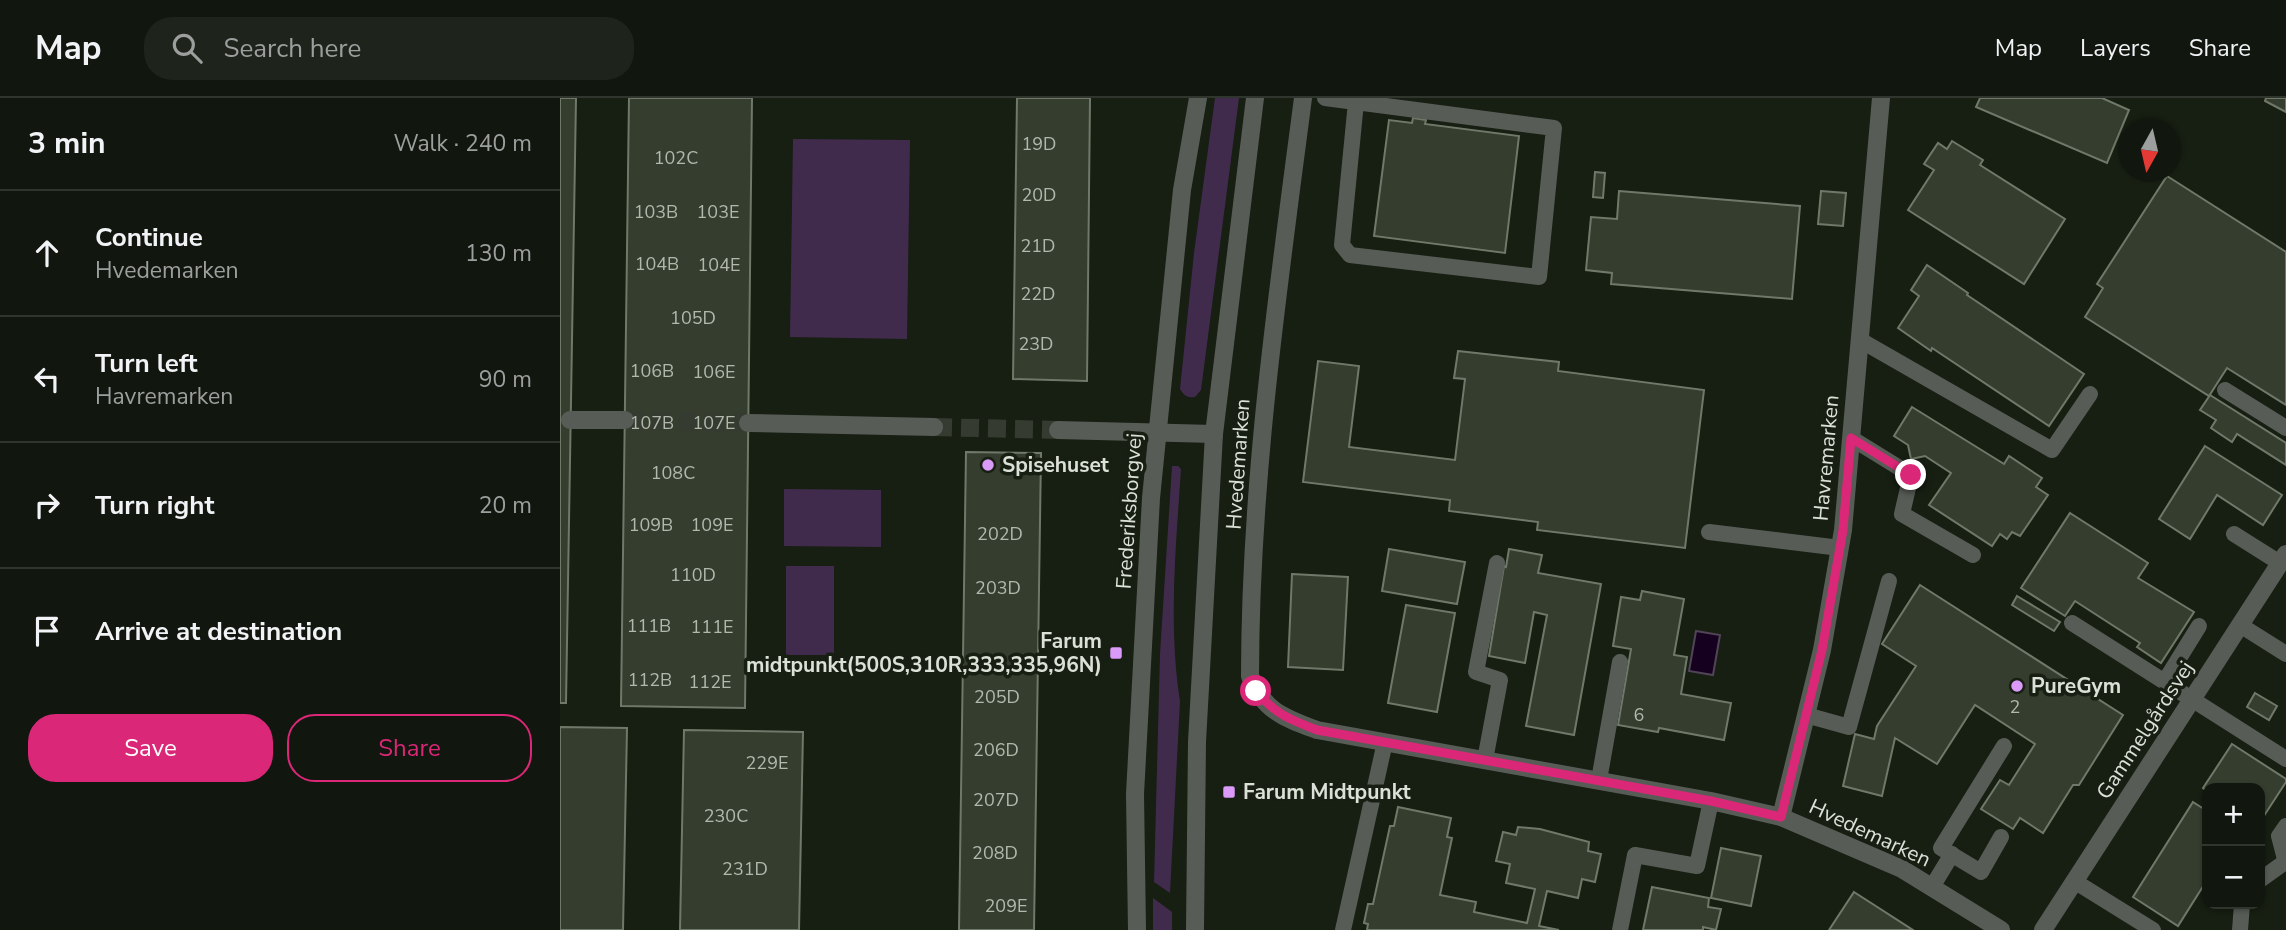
<!DOCTYPE html>
<meta charset="utf-8">
<style>
body{margin:0;font-family:"Nunito Sans",sans-serif;background:#1e231c;color:#f1f3f6}
.controls{position:absolute;right:21px;bottom:21px;display:grid;overflow:hidden;border-radius:14px;box-shadow:0 2px 5px #0004}
.controls button{width:63px;height:63px;display:grid;place-items:center;padding:0;border:0;border-bottom:2px solid #30352e;background:#11160e;color:#f1f3f6;font:35px sans-serif}
.compass{position:absolute;left:1558px;top:21px;width:63px;height:63px;border-radius:50%;background:#11160e;box-shadow:0 2px 5px #0004;rotate:188deg}
.stop{position:absolute;width:21px;height:21px;margin:-16px;border:5px solid #db2777;border-radius:50%;background:#fff}
.stop.end{background:#db2777;border-color:#fff;box-shadow:0 2px 7px #0008}
.list{margin:0;padding:0;list-style:none}
h2{display:flex;justify-content:space-between;align-items:center;height:91px;margin:0;padding:0 28px;font-size:30px}
h2 small{font-size:23px;font-weight:400;color:#9c9f9e}
.list li{display:grid;grid-template-columns:46px 1fr auto;gap:21px;align-items:center;box-sizing:border-box;height:126px;padding:0 28px;border-top:2px solid #30352e}
.list b{display:block;font-size:26px;white-space:nowrap}
.list p{margin:0;font-size:23px;white-space:nowrap;color:#9c9f9e}
.list em{font-size:23px;font-style:normal;color:#9c9f9e}
.actions{display:flex;gap:14px;padding:21px 28px}
.actions a{flex:1;padding:16px 0;border:2px solid #db2777;border-radius:28px;text-align:center;font-size:24px;color:#db2777}
.actions .main{background:#db2777;color:#fff}
.icon{flex:none;width:38px;height:38px;fill:none;stroke:currentColor;stroke-width:2;stroke-linecap:round;stroke-linejoin:round}
.map{position:relative;flex:none;width:1726px;height:832px;overflow:hidden}
header{display:flex;align-items:center;gap:42px;box-sizing:border-box;height:98px;padding:0 35px;background:#11160e;border-bottom:2px solid #30352e}
header strong{font-size:33px}
nav{display:flex;gap:38px;margin-inline-start:auto;font-size:24px}
.search{width:490px;height:63px;background:#1e231c;display:flex;align-items:center;gap:18px;box-sizing:border-box;padding:0 24px;border-radius:28px;color:#9c9f9e;font-size:26px}
main{display:flex}
aside{flex:1;background:#11160e}
.map>svg:first-child{display:block}
</style>
<header>
<strong>Map</strong>
<div class="search"><svg class="icon" aria-label="search" viewBox="0 0 24 24"><circle cx="10" cy="10" r="6"/><path d="M15 15l6 6"/></svg>Search here</div>
<nav><a>Map</a><a>Layers</a><a>Share</a></nav>
</header>
<main>
<aside>
<h2>3 min<small>Walk · 240 m</small></h2>
<ul class="list">
<li><svg class="icon" aria-label="ahead" viewBox="0 0 24 24"><path d="M12 20V5M6 11l6-6 6 6"/></svg><div><b>Continue</b><p>Hvedemarken</p></div><em>130 m</em></li>
<li><svg class="icon" aria-label="left" viewBox="0 0 24 24"><path d="M17 20v-9H6M10 6l-5 5 5 5"/></svg><div><b>Turn left</b><p>Havremarken</p></div><em>90 m</em></li>
<li><svg class="icon" aria-label="right" viewBox="0 0 24 24"><path d="M7 20v-9h11M14 6l5 5-5 5"/></svg><div><b>Turn right</b></div><em>20 m</em></li>
<li><svg class="icon" aria-label="arrive" viewBox="0 0 24 24"><path d="M6 21V4h12l-3 4 3 4H6"/></svg><div><b>Arrive at destination</b></div></li>
</ul>
<div class="actions"><a class="main">Save</a><a>Share</a></div>
</aside>
<div class="map">
<svg width="1726" height="832" viewBox="0 0 1726 832">
<rect width="100%" height="100%" fill="#171e12"/>
<g fill="#412b4c">
<path d="M 655,0 L 679,0 L 641,292 L 635,299 C 628,300 624,298 620,291 L 634,155 Z"/>
<polygon points="233,41 350,42 347,241 230,239"/>
<path d="M 612,368 L 618,368 L 621,371 C 616,448 608,526 620,603 L 610,795 L 594,784 L 600,556 Z"/>
<polygon points="224,391 321,392 321,449 224,448"/>
<rect x="226" y="468" width="48" height="89"/>
<polygon points="593,800 612,814 612,832 593,832"/>
</g>
<polygon fill="#160020" stroke="#514457" stroke-width="2" points="1136,533 1160,537 1153,577 1129,573"/>
<g fill="#343d2e" stroke="#707969" stroke-width="2">
<polygon points="0,0 16,0 6,605 0,605"/>
<polygon points="69,0 192,0 185,610 61,608"/>
<polygon points="457,0 530,0 527,283 453,281"/>
<polygon points="1420,0 1542,0 1569,12 1547,65 1416,9"/>
<polygon points="1706,0 1726,0 1726,14 1705,3"/>
<polygon points="853,20 866,22 865,26 959,38 945,155 814,138 829,22 852,25"/>
<polygon points="1392,43 1423,62 1420,67 1505,121 1464,186 1348,112 1374,72 1364,66 1378,45 1387,51"/>
<polygon points="1035,74 1045,75 1043,100 1033,99"/>
<polygon points="1607,78 1726,154 1726,307 1667,270 1649,298 1525,219 1543,190 1537,186"/>
<polygon points="1059,93 1240,108 1232,201 1051,186 1052,175 1026,172 1031,119 1057,121"/>
<polygon points="1261,93 1286,95 1283,128 1258,126"/>
<polygon points="1367,167 1408,195 1407,197 1524,276 1489,328 1372,250 1371,253 1338,230 1359,198 1351,192"/>
<polygon points="898,253 999,264 998,273 1144,292 1125,450 977,432 978,424 889,413 890,402 743,384 758,263 799,268 789,349 895,362 905,281 894,280"/>
<polygon points="1650,297 1726,345 1726,367 1677,336 1672,344 1651,330 1656,322 1640,312"/>
<polygon points="1352,309 1444,366 1449,358 1482,380 1476,389 1488,397 1460,438 1452,434 1447,441 1440,436 1432,448 1369,407 1391,375 1365,358 1351,361 1348,347 1334,338"/>
<polygon points="1645,348 1722,397 1703,427 1657,397 1630,441 1599,421"/>
<polygon points="406,354 481,355 474,832 399,832"/>
<polygon points="1510,415 1588,465 1578,480 1634,514 1601,565 1577,549 1580,545 1515,503 1505,518 1461,490"/>
<polygon points="829,451 905,464 897,506 822,493"/>
<polygon points="949,451 982,457 978,475 1041,486 1014,637 966,628 987,517 974,514 965,565 929,558 944,468 946,469"/>
<polygon points="732,476 788,479 783,572 728,569"/>
<polygon points="1360,487 1563,617 1519,687 1513,687 1483,735 1460,720 1453,731 1421,711 1440,682 1449,687 1475,646 1415,607 1377,666 1335,640 1322,698 1283,688 1295,636 1314,641 1317,628 1356,568 1322,546"/>
<polygon points="1082,493 1124,501 1114,557 1127,559 1121,596 1171,605 1164,642 1099,630 1098,634 1058,627 1071,551 1053,548 1061,499 1080,502"/>
<polygon points="1457,498 1500,524 1494,533 1452,507"/>
<polygon points="846,507 895,515 877,614 828,605"/>
<polygon points="1695,595 1717,608 1709,622 1687,609"/>
<polygon points="0,629 67,630 63,832 0,832"/>
<polygon points="124,632 243,634 239,832 120,832"/>
<polygon points="1672,646 1726,681 1726,684 1700,724 1700,690 1647,690 1647,693 1643,690"/>
<polygon points="1633,704 1647,713 1647,782 1618,828 1573,799"/>
<polygon points="838,709 891,720 887,739 892,740 880,797 916,804 914,814 967,825 975,791 946,785 950,766 936,763 943,734 956,737 958,729 980,731 1029,744 1028,753 1041,756 1035,784 1022,781 1018,800 987,793 979,828 999,832 807,832 808,826 804,825 808,806 813,806 830,728 834,728"/>
<polygon points="1161,750 1201,758 1191,808 1151,800"/>
<polygon points="1092,789 1149,800 1148,809 1161,811 1156,832 1143,829 1143,832 1083,832"/>
<polygon points="1294,794 1353,832 1269,832"/>
</g>
<g fill="none" stroke-linecap="round" stroke-linejoin="round">
<g stroke="#353b30" stroke-width="18" stroke-dasharray="18 9" stroke-linecap="butt">
<polyline points="65,322 188,325"/>
<polyline points="374,329 498,332"/>
</g>
<g stroke="#585c56" stroke-width="16">
<polyline points="765,0 994,30 979,179 790,157 782,147 796,4"/>
<polyline points="1300,242 1492,352 1530,296"/>
<polyline points="1665,292 1726,330"/>
<polyline points="1291,340 1351,377 1342,416 1413,457"/>
<polyline points="1149,434 1280,450"/>
<polyline points="1674,436 1720,465"/>
<polyline points="1512,525 1726,661"/>
<polyline points="1680,527 1726,556"/>
<polyline points="1605,583 1639,528"/>
<polyline points="1246,617 1289,629 1329,483"/>
<polyline points="925,662 940,582 916,574 937,465"/>
<polyline points="1039,682 1060,564"/>
<polyline points="1726,728 1719,738 1726,765"/>
<polyline points="1441,739 1421,774 1381,750 1444,648"/>
<polyline points="1700,782 1725,764"/>
<polyline points="1514,783 1593,832"/>
<polyline points="1372,789 1392,756"/>
<polyline points="783,832 825,644"/>
<polyline points="1060,832 1075,757 1137,768 1151,703"/>
<polyline points="1680,832 1682,806"/>
</g>
<g stroke="#585c56" stroke-width="18">
<path d="M 743,0 C 718,192 690,384 690,578 C 703,613 725,620 757,632 L 1151,703 L 1221,719 L 1342,771 L 1441,832"/>
<polyline points="10,322 65,322"/>
<polyline points="188,325 374,329"/>
<polyline points="498,332 654,336"/>
<polyline points="1221,719 1262,552 1283,432 1321,0"/>
<polyline points="1483,832 1726,456"/>
</g>
<g stroke="#585c56" stroke-width="18">
<polyline points="577,832 575,696 591,400 622,92 638,0"/>
<polyline points="635,832 637,644 654,336 695,0"/>
</g>
</g>
<g fill="none" stroke-linecap="round" stroke-linejoin="round">
<path stroke="#db2777" stroke-width="9" d="M 696,593 C 715,616 729,621 757,632 L 1151,703 L 1221,719 L 1262,552 L 1283,432 L 1291,340 L 1351,377"/>
</g>
<g fill="#da9af7" stroke="#171e12" stroke-width="2.5">
<circle cx="428" cy="367" r="7"/>
<rect x="549" y="548" width="14" height="14" rx="3.5"/>
<circle cx="1457" cy="588" r="7"/>
<rect x="662" y="687" width="14" height="14" rx="3.5"/>
</g>
<g text-anchor="middle" dominant-baseline="central" stroke-width="7" stroke-linejoin="round" paint-order="stroke">
<g font-size="18" fill="#b2b8ae">
<text x="479" y="46">19D</text>
<text x="116" y="60">102C</text>
<text x="479" y="97">20D</text>
<text x="96" y="114">103B</text>
<text x="158" y="114">103E</text>
<text x="478" y="148">21D</text>
<text x="97" y="166">104B</text>
<text x="159" y="167">104E</text>
<text x="478" y="196">22D</text>
<text x="133" y="220">105D</text>
<text x="476" y="246">23D</text>
<text x="92" y="273">106B</text>
<text x="154" y="274">106E</text>
<text x="92" y="325">107B</text>
<text x="154" y="325">107E</text>
<text x="113" y="375">108C</text>
<text x="91" y="427">109B</text>
<text x="152" y="427">109E</text>
<text x="440" y="436">202D</text>
<text x="133" y="477">110D</text>
<text x="438" y="490">203D</text>
<text x="89" y="528">111B</text>
<text x="152" y="529">111E</text>
<text x="90" y="582">112B</text>
<text x="150" y="584">112E</text>
<text x="437" y="599">205D</text>
<text x="1455" y="609">2</text>
<text x="1079" y="617">6</text>
<text x="436" y="652">206D</text>
<text x="207" y="665">229E</text>
<text x="436" y="702">207D</text>
<text x="166" y="718">230C</text>
<text x="435" y="755">208D</text>
<text x="185" y="771">231D</text>
<text x="446" y="808">209E</text>
</g>
<g font-size="21" fill="#dce1d8" stroke="#171e12">
<text transform="translate(1266 360) rotate(-85)">Havremarken</text>
<text transform="translate(678 366) rotate(-86)">Hvedemarken</text>
<text transform="translate(569 413) rotate(-86)">Frederiksborgvej</text>
<text transform="translate(1585 632) rotate(-57)">Gammelgårdsvej</text>
<text transform="translate(1310 735) rotate(25)">Hvedemarken</text>
</g>
<g font-size="21" font-weight="bold" fill="#dce1d8" stroke="#171e12" text-anchor="start">
<text x="442" y="367">Spisehuset</text>
<text x="542" y="543" text-anchor="end">Farum<tspan x="542" dy="24">midtpunkt(500S,310R,333,335,96N)</tspan></text>
<text x="1471" y="588">PureGym</text>
<text x="683" y="694">Farum Midtpunkt</text>
</g>
</g>
</svg>
<div class="controls">
<button>+</button>
<button>−</button>
</div>
<svg class="compass" viewBox="-18 -18 36 36"><path d="M0-13l5 13h-10z" fill="#e53935"/><path d="M0 13l5-13h-10z" fill="#9c9f9e"/></svg>
<div class="stop" style="left:696px;top:593px"></div>
<div class="stop end" style="left:1351px;top:377px"></div>
</div>
</main>
